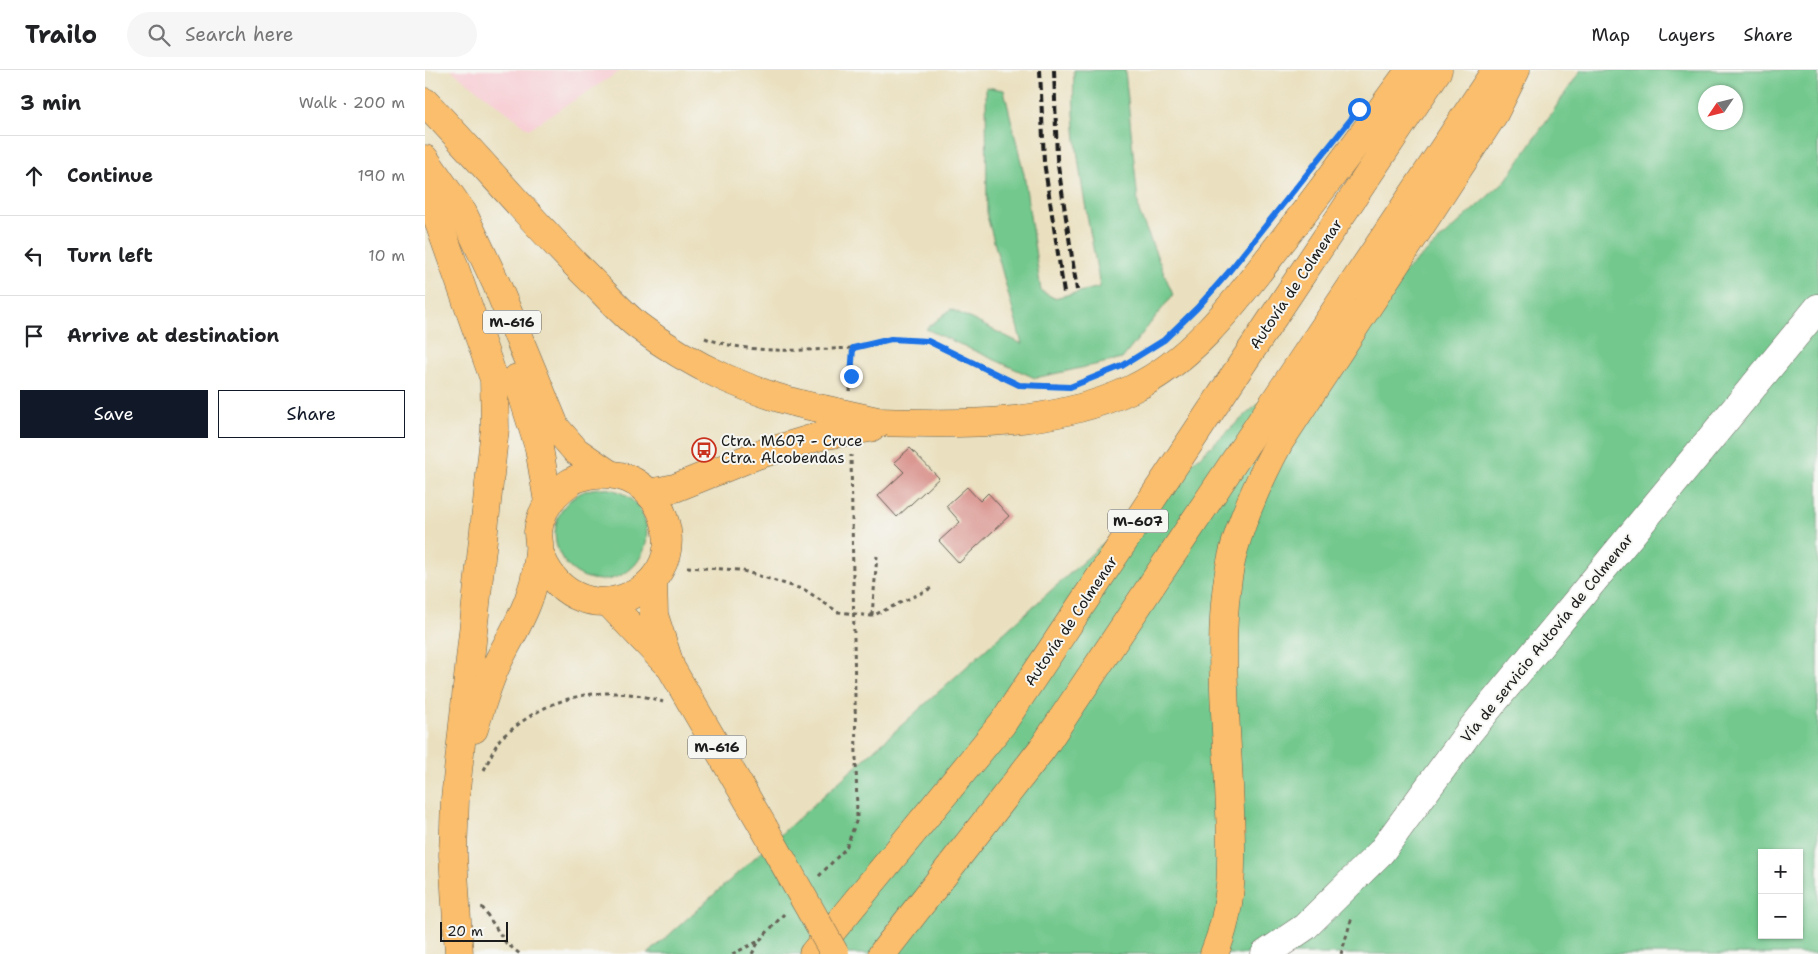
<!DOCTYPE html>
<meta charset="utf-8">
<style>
body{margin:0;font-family:"Shantell Sans",sans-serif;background:#f6f6f6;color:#202124}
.controls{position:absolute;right:15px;bottom:15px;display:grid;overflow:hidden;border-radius:0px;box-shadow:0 1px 4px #0004}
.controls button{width:45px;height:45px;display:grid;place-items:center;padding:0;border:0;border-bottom:1px solid #e0e0e0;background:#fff;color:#202124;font:25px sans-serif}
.compass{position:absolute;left:1273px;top:15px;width:45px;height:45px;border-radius:50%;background:#fff;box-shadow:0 1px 4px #0004;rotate:235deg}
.scale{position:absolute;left:15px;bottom:12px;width:68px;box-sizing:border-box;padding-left:5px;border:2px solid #1c1c1c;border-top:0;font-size:14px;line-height:18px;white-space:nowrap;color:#1c1c1c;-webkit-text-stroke:4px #f6f6f2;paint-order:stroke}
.stop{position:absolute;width:15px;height:15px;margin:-11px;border:4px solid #1a73e8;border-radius:50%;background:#fff}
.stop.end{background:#1a73e8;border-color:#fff;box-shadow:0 1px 5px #0008}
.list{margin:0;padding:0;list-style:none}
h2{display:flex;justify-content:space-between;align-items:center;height:65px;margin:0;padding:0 20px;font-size:21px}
h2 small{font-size:16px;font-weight:400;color:#757577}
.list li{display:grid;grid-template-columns:32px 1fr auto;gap:15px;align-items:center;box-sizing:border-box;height:80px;padding:0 20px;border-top:1px solid #e0e0e0}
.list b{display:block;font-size:19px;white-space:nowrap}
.list em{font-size:16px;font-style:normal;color:#757577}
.actions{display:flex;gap:10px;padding:15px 20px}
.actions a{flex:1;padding:11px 0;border:1px solid #111827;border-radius:0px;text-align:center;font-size:18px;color:#111827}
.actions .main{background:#111827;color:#fff}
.icon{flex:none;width:28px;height:28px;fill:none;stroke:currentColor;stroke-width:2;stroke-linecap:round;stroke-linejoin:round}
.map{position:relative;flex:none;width:1393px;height:884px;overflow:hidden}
header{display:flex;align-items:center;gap:30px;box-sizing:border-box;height:70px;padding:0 25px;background:#fff;border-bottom:1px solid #e0e0e0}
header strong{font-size:24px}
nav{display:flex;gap:28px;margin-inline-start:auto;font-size:18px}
.search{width:350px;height:45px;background:#f6f6f6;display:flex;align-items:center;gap:12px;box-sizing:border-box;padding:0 18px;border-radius:28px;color:#757577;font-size:19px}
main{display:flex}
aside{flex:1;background:#fff}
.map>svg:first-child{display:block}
</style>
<header>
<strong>Trailo</strong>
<div class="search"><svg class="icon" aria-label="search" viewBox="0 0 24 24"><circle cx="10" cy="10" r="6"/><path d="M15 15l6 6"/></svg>Search here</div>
<nav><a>Map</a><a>Layers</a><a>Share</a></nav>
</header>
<main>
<aside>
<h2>3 min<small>Walk · 200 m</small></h2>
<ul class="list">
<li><svg class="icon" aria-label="ahead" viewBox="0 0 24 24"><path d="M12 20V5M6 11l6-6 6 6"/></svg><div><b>Continue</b></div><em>190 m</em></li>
<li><svg class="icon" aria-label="left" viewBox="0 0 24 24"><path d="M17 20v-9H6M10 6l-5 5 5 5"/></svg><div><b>Turn left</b></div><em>10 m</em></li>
<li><svg class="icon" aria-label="arrive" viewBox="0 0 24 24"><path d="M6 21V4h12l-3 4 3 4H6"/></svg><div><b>Arrive at destination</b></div></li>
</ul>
<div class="actions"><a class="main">Save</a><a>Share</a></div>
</aside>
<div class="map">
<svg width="1393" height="884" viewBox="0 0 1393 884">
<rect width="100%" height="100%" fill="#f6f6f2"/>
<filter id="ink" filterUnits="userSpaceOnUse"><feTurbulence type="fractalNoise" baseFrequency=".02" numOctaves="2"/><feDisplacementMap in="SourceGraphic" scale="10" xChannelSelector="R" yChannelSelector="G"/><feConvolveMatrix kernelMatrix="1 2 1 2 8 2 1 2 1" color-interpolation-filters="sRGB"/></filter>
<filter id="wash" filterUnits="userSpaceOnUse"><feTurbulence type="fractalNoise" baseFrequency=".0096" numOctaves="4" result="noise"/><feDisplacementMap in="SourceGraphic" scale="20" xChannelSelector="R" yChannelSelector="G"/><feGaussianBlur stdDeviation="1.12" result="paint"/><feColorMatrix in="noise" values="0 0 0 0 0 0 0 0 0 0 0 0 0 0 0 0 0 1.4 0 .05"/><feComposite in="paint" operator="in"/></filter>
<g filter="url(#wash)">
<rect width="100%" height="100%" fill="#eae0bf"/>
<polygon fill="#f7cfd5" points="26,0 197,0 104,59"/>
<g fill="#72c88d" stroke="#477254" fill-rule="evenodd">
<path d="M 649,0 L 700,0 L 714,142 L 748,225 L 697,289 L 610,308 L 501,259 L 526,239 L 597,274 L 562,146 L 561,17 L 579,20 L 599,104 L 616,221 L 629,228 L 675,217 C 663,145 645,73 649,0 Z"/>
<path d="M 1156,0 L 1393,0 L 1393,884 L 223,884 L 1081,110 ZM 1280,22 L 1310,22 L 1310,52 L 1280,52 ZM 1337,783 L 1374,783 L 1374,865 L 1337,865 Z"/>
<circle cx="176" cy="464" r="46"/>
</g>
<g id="blocks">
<g fill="#d88e88">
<polygon points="485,378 514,408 472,447 453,426 479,402 469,392"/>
<polygon points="542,417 555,431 563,423 584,446 534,493 514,471 535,452 521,436"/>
</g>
</g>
</g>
<g filter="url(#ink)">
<use href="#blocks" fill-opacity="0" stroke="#646155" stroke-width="1"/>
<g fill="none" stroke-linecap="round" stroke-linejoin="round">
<g stroke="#646155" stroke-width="29">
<polyline id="minor" points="840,884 880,857 956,782 1044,662 1393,238"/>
</g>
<g stroke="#646155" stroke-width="29">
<g id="highway">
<path d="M 0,32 C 56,90 108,153 166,210 C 181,225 196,242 212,255 C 266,297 331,326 398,339"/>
<polyline points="0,89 38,143 71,213 131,358 151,381 183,403"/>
<polyline points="3,122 69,309 70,358 30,729 28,785 34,884"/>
<polyline points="92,308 114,378 123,432"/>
<path d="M 455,352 C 539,355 629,356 707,319 C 769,290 813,228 854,175 C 899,118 942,59 985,0"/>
<polyline points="224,423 250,418 332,385 396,366"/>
<polyline points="228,509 229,545 246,598 338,756"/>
<polyline points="183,532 241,593"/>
<path d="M 49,659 C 56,637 62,615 72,594 C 83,571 99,547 106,522 C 110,510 113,494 114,481 C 115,475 113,469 113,462 C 115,441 127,425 144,413 C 160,402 177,402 195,406 C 216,411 233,429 239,449 C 265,526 146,573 114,481"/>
<polyline points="388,884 577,654 1013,0"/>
<polyline points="457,884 617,679 1071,0"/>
<path d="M 789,884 C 812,831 806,773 804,716 C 801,643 790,550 809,479 C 820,440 836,406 855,371 L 1069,44 L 1091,0"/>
</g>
</g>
<g stroke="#646155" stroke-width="3" stroke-dasharray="4 4" stroke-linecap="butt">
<path d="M 280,268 C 326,285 379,280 428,278"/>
<polyline points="425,321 428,278 466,269 503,271 594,315 632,316"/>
<polyline points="262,497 315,500 380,520 413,542 447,546 509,517"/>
<polyline points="447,545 452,486"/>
<path d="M 59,700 C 64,690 69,678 75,669 C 79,665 85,661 90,657 C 131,623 188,614 238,632"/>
<polyline points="394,806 421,778 432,749 426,385"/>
<polyline points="57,837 81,873 95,884"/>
<polyline points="307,884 334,871"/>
<polyline points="327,884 334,871 359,844"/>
<polyline points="916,884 927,847"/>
</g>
<use href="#minor" stroke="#fff" stroke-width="28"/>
<use href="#highway" stroke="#fabe6d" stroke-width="28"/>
<g stroke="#1c1c1c" stroke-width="4" stroke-dasharray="8 4" stroke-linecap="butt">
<polyline points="615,0 619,92 639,223"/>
<polyline points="629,0 632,89 652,220"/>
</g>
<g stroke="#646155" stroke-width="29" stroke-linecap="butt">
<g id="highway-bridge">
<polyline points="398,339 452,351"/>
<polyline points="396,366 445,358 455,352"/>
<polyline points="338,756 410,884"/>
</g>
</g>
<use href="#highway-bridge" stroke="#fabe6d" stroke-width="28"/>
</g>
</g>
<g fill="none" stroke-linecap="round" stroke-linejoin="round" filter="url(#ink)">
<polyline stroke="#1a73e8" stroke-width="6" points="426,306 428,278 466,269 503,271 594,315 645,317 697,296 739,270 772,238 802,204 934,39"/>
</g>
<defs>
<g id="bus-ring" transform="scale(1.25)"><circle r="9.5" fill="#f6f6f2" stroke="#c8321e" stroke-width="1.5"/><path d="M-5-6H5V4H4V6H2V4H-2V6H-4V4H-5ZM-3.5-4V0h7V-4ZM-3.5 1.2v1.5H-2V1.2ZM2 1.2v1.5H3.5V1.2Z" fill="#c8321e"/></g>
</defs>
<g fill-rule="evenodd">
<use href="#bus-ring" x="279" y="380"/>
</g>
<g text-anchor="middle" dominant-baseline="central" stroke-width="4" stroke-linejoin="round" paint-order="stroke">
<g fill="#f6f6f2" stroke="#5d5d5c" stroke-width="1">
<rect x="58" y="240.5" width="58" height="23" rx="4"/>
<rect x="683" y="439.5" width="60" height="23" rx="4"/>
<rect x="263" y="665.5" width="58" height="23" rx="4"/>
</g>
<g font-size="14" font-weight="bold" fill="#1c1c1c">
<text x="87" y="252">M-616</text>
<text x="713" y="451">M-607</text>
<text x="292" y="677">M-616</text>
</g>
<g font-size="15" fill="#1c1c1c" stroke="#f6f6f2">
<text transform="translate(871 214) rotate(-56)">Autovía de Colmenar</text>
<text transform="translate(646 551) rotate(-56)">Autovía de Colmenar</text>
<text transform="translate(1122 568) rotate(-51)">Vía de servicio Autovía de Colmenar</text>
</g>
<g font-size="15" fill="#1c1c1c" stroke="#f6f6f2" text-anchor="start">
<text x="296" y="371">Ctra. M607 - Cruce<tspan x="296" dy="17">Ctra. Alcobendas</tspan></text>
</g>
</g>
</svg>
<div class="controls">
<button>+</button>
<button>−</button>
</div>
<svg class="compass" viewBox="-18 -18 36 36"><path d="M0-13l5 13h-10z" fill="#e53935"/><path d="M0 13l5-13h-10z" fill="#757577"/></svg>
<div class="scale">20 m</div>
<div class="stop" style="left:934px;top:39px"></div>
<div class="stop end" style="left:426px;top:306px"></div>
</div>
</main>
